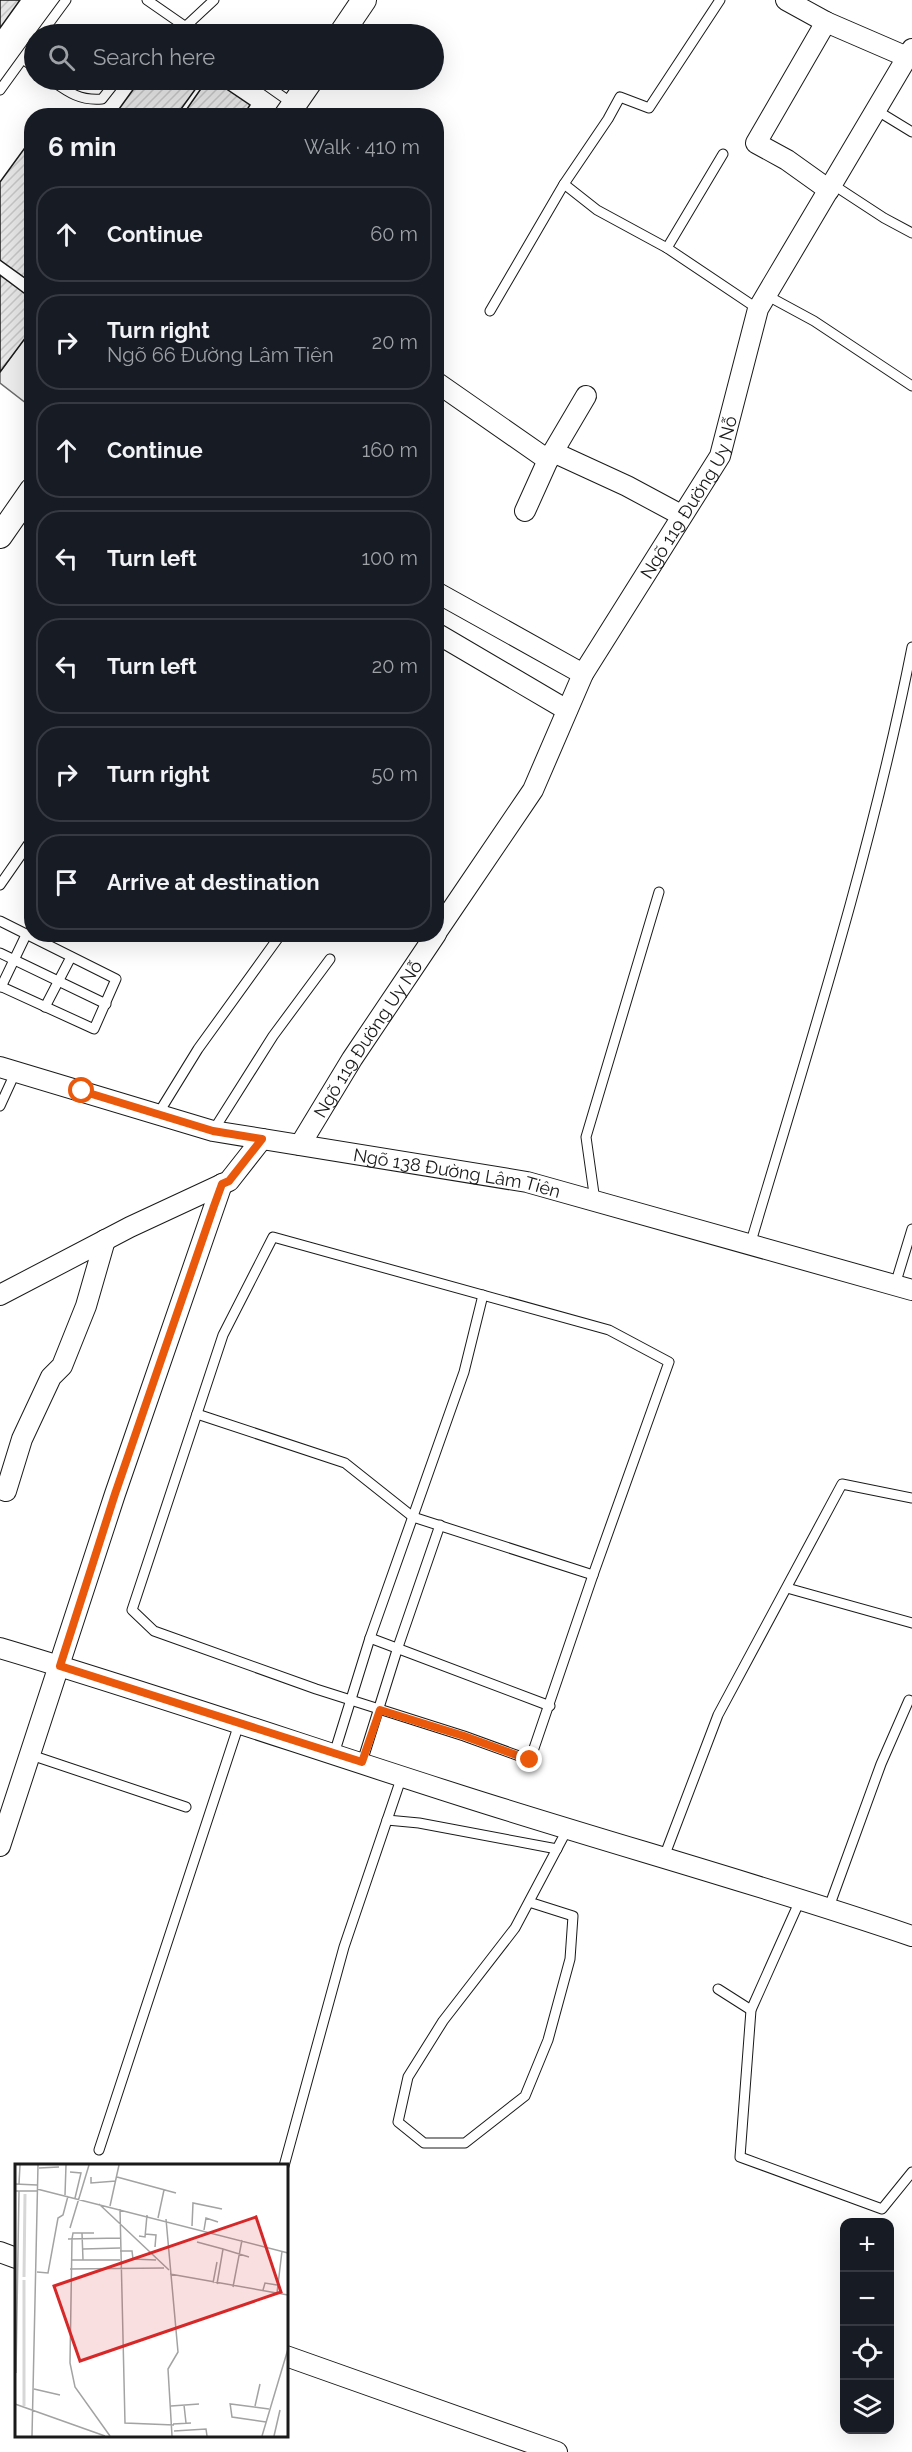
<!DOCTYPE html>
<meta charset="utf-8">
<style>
body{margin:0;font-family:Raleway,sans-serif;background:#20242c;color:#f1f3f6}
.controls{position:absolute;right:18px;bottom:18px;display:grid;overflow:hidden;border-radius:12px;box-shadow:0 6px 24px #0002}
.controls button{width:54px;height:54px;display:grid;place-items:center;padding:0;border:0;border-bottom:2px solid #363941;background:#171b24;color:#f1f3f6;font:30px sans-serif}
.stop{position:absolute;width:18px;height:18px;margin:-14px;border:4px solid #ea580c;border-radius:50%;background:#fff}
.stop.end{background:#ea580c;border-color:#fff;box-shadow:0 2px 6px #0008}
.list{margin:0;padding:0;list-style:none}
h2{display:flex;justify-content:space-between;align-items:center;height:78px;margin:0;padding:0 24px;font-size:26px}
h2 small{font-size:20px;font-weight:400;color:#9ea1a6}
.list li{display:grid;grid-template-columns:39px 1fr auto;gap:18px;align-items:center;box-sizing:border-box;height:96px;margin:0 12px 12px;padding:0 12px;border:2px solid #363941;border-radius:24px}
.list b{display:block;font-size:22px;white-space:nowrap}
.list p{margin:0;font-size:20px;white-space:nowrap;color:#9ea1a6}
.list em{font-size:20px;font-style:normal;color:#9ea1a6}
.icon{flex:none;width:33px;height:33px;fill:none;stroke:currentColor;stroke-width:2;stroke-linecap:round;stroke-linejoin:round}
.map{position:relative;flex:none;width:912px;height:2452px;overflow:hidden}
.search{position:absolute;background:#171b24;box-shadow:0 6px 24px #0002;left:24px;top:24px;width:420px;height:66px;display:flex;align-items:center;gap:15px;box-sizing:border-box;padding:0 21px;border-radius:33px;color:#9ea1a6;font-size:22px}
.panel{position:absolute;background:#171b24;box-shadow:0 6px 24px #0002;left:24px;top:108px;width:420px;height:834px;border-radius:24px}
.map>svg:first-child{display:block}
</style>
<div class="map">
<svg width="912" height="2452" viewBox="0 0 912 2452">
<defs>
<pattern id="building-hatch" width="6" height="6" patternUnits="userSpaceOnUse" patternTransform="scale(1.5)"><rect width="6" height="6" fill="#e6e6e6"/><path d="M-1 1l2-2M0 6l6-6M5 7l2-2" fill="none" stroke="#c5c5c5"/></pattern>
</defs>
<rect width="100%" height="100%" fill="#fff"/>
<polygon fill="#ededed" stroke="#6a6a6a" stroke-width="1.5" points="31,329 31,407 0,383 0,372"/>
<g fill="url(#building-hatch)" stroke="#1a1a1a" stroke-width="1.5">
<polygon points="0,0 20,0 0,28"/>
<polygon points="140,80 202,80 176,116 114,116"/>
<polygon points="207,80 213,80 250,105 243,116 182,116"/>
<polygon points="32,138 32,283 0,260 0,182"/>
<polygon points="0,275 32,299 32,329 0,372"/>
</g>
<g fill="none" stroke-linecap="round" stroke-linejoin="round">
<g stroke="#1a1a1a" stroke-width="11">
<g id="service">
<polyline points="147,0 196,34"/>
<polyline points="185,27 214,0"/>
<polyline points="41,34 66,0"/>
<polyline points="23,59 34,67"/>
<path d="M 51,80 C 68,92 80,101 102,99 L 117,80"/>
<polyline points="259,80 293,104"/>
<polyline points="0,90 34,43"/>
<polyline points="876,110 912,132"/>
<polyline points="723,154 667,248 758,309"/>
<polyline points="564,184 608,119 620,97 649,108 720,0"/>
<polyline points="832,184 884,218 912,233"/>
<polyline points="766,295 814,321 912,386"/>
<polyline points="490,311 564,184 597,210 667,248"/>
<polyline points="0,885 32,839"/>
<polyline points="0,921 116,979 94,1029 0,986"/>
<polyline points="0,953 106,1004"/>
<polyline points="1,987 26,935"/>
<polyline points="45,1007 71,957"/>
<polyline points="0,1106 16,1071"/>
<polyline points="158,1114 198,1049 281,934"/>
<polyline points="213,1131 273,1036 330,959"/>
<polyline points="595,1201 586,1137 659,892"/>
<polygon points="273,1237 609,1330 669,1362 593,1575 530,1760 464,1736 316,1689 154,1631 132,1610 223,1335"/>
<path d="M 750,1245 C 809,1047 872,850 912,647"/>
<polyline points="895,1285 912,1229"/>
<polyline points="197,1414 345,1463 413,1517 593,1575"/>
<polyline points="787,1588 912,1623"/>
<polyline points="370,1638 550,1706"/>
<polyline points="334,1754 370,1638 464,1372 483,1295"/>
<polyline points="31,1755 186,1807"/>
<polyline points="362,1762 398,1647 440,1525"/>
<polyline points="387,1820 419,1823 557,1849"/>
<polyline points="664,1857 718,1715 842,1484 912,1498"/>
<polyline points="801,1898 751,2010 740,2157 882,2209 912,2172"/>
<polyline points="529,1902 573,1916 570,1959 548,2040 525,2096 465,2143 424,2143 398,2122 408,2077 443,2021 515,1928 568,1828"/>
<polyline points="829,1907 881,1764 909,1700"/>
<polyline points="718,1989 751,2010"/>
<polyline points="99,2150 239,1724"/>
<polyline points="284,2166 344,1947 402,1776"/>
</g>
</g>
<g stroke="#1a1a1a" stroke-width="22">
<g id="minor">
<polyline points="786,0 826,22 907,57"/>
<polyline points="826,22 756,143 787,160 829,190"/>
<polyline points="436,382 548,460 553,452 627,486 681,515"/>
<polyline points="553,452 586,396"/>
<polyline points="525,511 548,460"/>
<polyline points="436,592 583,674"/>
<polyline points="436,633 567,710"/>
<path id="s1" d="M 436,933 L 533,790 L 583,674 L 720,456 L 758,309 L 912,49"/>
<path id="s2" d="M 0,1067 L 213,1131 L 527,1182 L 912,1290"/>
<path id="s3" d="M 300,1145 L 352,1059 L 436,934"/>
<polyline points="0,1295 130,1227 229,1181 262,1139"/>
<polyline points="0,1489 6,1491 22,1439 51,1377 62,1366 86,1306 105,1240"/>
<path d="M 0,1648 C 155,1694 308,1747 462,1796 C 612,1844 763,1885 912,1936"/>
<polyline points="0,1846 115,1494 222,1184"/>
<polyline points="0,2252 16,2258"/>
<polyline points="286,2356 557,2452"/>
</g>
</g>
<g stroke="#1a1a1a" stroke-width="26">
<g id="tertiary">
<polyline points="341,34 364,0"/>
<polyline points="286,116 311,80"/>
<polyline points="0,536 32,490"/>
</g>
</g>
<use href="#service" stroke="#fff" stroke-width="9"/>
<use href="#minor" stroke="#fff" stroke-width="20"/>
<use href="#tertiary" stroke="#fff" stroke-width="24"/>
</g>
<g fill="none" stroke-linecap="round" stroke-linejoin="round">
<polyline stroke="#ea580c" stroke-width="8" points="82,1091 213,1131 262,1139 229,1181 222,1184 214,1206 115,1494 60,1666 362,1762 380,1710 464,1736 530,1760"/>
</g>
<g text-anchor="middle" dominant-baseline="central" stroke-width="4.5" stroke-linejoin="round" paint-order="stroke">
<g font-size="18" fill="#1a1a1a" stroke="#fff">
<text stroke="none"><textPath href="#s1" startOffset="506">Ngõ 119 Đường Uy Nỗ</textPath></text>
<text stroke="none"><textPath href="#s3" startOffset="126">Ngõ 119 Đường Uy Nỗ</textPath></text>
<text stroke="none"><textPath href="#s2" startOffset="470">Ngõ 138 Đường Lâm Tiên</textPath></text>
</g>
</g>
<g transform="translate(15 2164)">
<rect width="273" height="273" fill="#fff"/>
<path fill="none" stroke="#d7d7d7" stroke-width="3" d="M 9,113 L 10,30M 9,116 L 9,242"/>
<path fill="none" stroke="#a3a3a3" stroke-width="1.5" d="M 24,4 L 44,3M 55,8 L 66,9 L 60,34M 76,13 L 76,19 L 101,17M 102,13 L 161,29M 0,20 L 22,21M 4,20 L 5,1M 22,25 L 273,89M 0,27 L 22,27M 50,31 L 51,1M 84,40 L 154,106M 95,42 L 104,1M 105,45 L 110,259 L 159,261M 143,54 L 149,26M 151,55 L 163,188 L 153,205 L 157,272M 177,62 L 178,39 L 207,45M 55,64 L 74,1M 189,66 L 191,54 L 203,58M 67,69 L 68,96M 79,69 L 58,69 L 57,75 L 55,199 L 60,223 L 95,272M 130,70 L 141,71 L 140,83M 124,72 L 130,73 L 132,51M 53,75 L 105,74M 182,78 L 208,85M 68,85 L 105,84M 105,87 L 117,87 L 118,95 L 141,96M 56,96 L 105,96M 55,105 L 149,104M 22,108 L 33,109 L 43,54 L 48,51 L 53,32M 155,110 L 273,131M 198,119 L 202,98M 202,120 L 208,85 L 234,93M 218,123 L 227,76M 248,126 L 250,119 L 262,121M 262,129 L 267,87M 1,209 L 4,27M 19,225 L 45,231M 215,239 L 217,253 L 251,258M 0,240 L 90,272M 216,240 L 254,245M 169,241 L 171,259M 156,242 L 184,240M 240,242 L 245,220M 158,260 L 176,259M 159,267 L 191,265 L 192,272M 17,272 L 23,1M 247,272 L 273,185M 259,272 L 265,246"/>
<path fill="#d62828" fill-opacity="0.15" stroke="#d62828" stroke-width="3" d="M 241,53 L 266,128 L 65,197 L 39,122 Z"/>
<rect width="273" height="273" fill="none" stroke="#1a1a1a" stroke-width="3"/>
</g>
</svg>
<div class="controls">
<button>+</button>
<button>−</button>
<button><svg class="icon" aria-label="locate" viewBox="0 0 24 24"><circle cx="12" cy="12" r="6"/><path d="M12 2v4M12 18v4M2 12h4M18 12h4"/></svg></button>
<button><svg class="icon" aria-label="layers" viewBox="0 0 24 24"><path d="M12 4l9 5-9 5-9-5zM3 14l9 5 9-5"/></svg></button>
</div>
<div class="stop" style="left:82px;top:1091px"></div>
<div class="stop end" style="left:530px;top:1760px"></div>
<div class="search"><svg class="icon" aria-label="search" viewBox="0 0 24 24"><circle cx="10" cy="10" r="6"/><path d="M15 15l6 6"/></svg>Search here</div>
<section class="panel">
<h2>6 min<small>Walk · 410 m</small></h2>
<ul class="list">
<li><svg class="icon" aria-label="ahead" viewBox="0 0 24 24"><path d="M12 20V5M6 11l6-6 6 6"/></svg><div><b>Continue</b></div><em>60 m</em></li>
<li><svg class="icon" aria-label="right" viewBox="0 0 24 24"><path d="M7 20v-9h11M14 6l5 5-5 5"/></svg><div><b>Turn right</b><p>Ngõ 66 Đường Lâm Tiên</p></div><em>20 m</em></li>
<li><svg class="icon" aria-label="ahead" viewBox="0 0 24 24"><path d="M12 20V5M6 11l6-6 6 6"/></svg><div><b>Continue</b></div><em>160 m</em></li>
<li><svg class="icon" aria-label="left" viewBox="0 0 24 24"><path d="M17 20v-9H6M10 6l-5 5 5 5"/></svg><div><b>Turn left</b></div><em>100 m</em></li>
<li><svg class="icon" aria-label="left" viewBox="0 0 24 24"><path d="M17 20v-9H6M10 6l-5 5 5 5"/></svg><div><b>Turn left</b></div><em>20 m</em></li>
<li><svg class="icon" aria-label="right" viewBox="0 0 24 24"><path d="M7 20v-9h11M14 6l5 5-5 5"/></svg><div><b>Turn right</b></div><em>50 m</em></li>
<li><svg class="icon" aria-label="arrive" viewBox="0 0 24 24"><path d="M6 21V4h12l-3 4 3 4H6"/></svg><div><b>Arrive at destination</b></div></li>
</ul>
</section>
</div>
